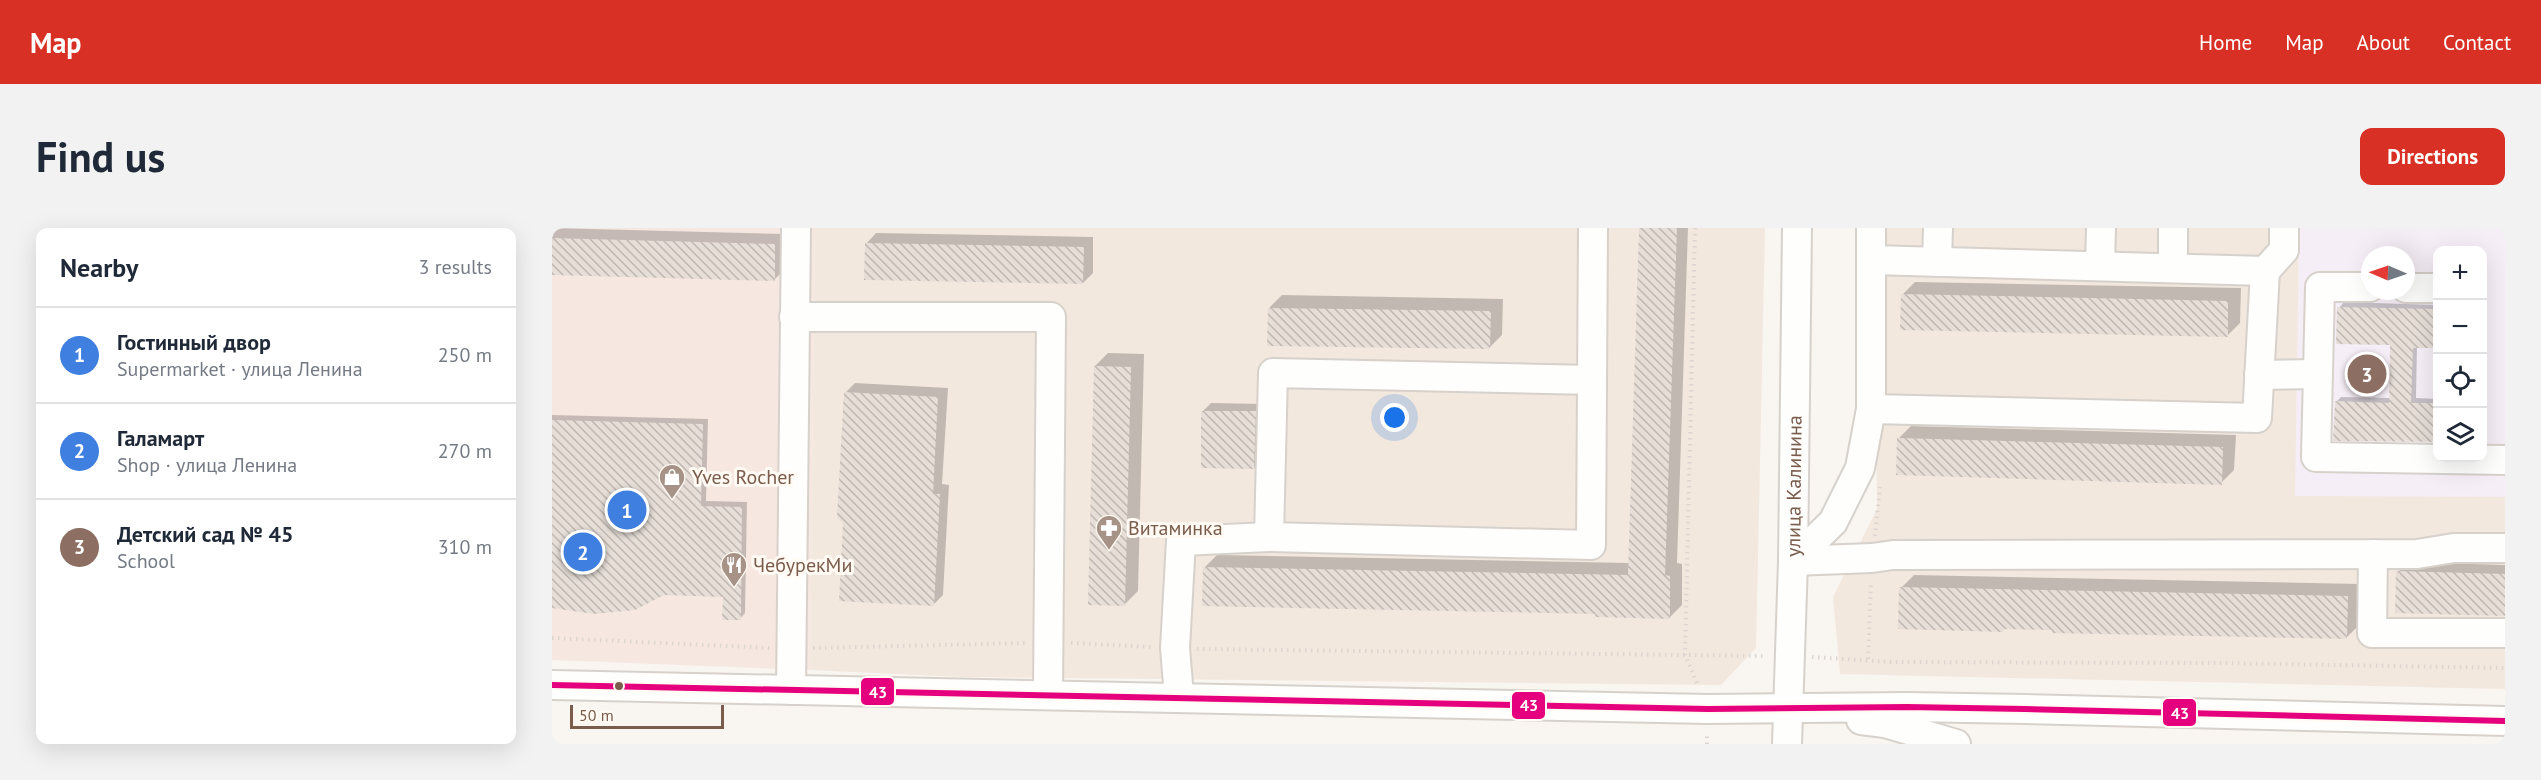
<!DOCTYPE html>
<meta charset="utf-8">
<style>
body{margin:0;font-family:"PT Sans",sans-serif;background:#f2f2f3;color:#1f2937}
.controls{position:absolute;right:18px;top:18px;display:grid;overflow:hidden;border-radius:12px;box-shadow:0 6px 24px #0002}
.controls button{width:54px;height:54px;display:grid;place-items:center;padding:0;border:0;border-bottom:2px solid #e0e1e3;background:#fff;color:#1f2937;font:30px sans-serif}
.compass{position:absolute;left:1809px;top:18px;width:54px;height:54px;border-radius:50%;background:#fff;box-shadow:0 6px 24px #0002;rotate:272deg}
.scale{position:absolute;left:18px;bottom:15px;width:154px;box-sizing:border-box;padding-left:6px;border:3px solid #7a5c4d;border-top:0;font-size:16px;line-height:21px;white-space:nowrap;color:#7a5c4d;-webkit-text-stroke:4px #fffaf3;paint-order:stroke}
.you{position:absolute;left:843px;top:190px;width:21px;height:21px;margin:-15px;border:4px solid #fff;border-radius:50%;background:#1a73e8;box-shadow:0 0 0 9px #1a73e833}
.badge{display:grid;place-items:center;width:39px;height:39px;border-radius:50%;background:#d93025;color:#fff;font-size:20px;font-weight:700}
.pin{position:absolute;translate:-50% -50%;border:3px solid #fff;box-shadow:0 2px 6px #0006}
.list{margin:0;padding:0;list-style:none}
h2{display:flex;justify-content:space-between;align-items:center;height:78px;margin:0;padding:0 24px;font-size:26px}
h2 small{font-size:20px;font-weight:400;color:#747a83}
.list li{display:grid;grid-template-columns:39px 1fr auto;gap:18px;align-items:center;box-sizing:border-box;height:96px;padding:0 24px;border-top:2px solid #e0e1e3}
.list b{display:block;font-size:22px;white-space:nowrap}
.list p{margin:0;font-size:20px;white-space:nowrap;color:#747a83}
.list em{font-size:20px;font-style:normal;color:#747a83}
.icon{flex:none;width:33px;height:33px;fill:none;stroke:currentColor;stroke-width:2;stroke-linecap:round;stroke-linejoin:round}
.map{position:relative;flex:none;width:1953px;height:516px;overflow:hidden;border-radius:12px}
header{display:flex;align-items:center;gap:36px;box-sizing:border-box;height:84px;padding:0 30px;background:#d93025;color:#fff}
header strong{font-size:28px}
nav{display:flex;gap:33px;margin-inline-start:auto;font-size:21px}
.intro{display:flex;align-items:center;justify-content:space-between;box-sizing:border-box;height:144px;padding:0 36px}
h1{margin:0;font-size:42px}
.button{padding:15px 27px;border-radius:12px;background:#d93025;color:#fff;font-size:21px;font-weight:700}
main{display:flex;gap:36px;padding:0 36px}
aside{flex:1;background:#fff;border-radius:12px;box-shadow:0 6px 24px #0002}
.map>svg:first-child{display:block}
</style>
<header>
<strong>Map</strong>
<nav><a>Home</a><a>Map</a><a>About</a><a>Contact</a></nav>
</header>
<div class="intro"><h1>Find us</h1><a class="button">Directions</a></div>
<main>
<aside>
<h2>Nearby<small>3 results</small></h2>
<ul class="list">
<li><span class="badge" style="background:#3f7fe0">1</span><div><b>Гостинный двор</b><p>Supermarket · улица Ленина</p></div><em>250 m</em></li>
<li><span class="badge" style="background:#3f7fe0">2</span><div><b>Галамарт</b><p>Shop · улица Ленина</p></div><em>270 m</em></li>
<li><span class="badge" style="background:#8d6e63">3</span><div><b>Детский сад № 45</b><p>School</p></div><em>310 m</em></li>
</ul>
</aside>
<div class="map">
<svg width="1953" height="516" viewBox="0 0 1953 516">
<defs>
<pattern id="building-back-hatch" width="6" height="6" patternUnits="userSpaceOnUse" patternTransform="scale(1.5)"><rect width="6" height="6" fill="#e6ded7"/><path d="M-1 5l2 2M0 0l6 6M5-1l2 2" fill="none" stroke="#bfb7b1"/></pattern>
</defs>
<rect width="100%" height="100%" fill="#f9f5f0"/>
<g fill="#f2e8de" fill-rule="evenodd">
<polygon points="263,0 1213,0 1204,420 1169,457 411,449 258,442"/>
<path d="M 1323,0 L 1953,0 L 1953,461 L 1288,446 L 1281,369 L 1325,281 ZM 1886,22 L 1930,22 L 1930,230 L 1886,230 ZM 1818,27 L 1854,27 L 1854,63 L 1818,63 Z"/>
</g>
<polygon fill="#f6e8e1" points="0,0 263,0 258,442 0,432"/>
<path fill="#f6eef6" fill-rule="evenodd" d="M 1747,0 L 1953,0 L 1953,269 L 1743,268 ZM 1886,22 L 1930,22 L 1930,230 L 1886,230 ZM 1818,27 L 1854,27 L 1854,63 L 1818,63 Z"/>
<g fill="#0003">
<polygon points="0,0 233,6 232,42 222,52 0,45"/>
<polygon points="1089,0 1136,0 1125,335 1130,336 1130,377 1117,390 1044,384 652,340 665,327 1078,335"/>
<polygon points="324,5 541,9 541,45 531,55 314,16"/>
<polygon points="1363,54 1689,60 1688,95 1675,108 1350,67"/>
<polygon points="730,67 951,71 950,107 937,120 717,80"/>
<polygon points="1792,74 1886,77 1886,119 1865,119 1864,170 1886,171 1886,213 1784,174 1789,169 1838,170 1839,116 1787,80"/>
<polygon points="556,125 592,126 586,363 573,376 543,138"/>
<polygon points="303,155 396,160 390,256 397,257 391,367 381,377 293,294 293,165"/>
<polygon points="659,175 711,176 709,232 702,240 651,183"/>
<polygon points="0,187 156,191 154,273 195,274 193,385 188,391 172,367 111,366 0,377"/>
<polygon points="1359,198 1684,207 1682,242 1669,255 1346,211"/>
<polygon points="1856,334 1953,337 1953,386 1846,344"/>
<polygon points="1362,347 1808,356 1808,396 1795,409 1453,400 1450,402 1349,360"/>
</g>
<g fill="url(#building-back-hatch)">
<polygon points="1087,0 1125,0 1113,347 1118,348 1118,391 1043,389 1043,386 650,378 651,339 1076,347"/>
<polygon points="0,10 223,16 223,53 0,47"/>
<polygon points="313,15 532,19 531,56 312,52"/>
<polygon points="1349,66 1676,73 1676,109 1348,102"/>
<polygon points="1785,79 1886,81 1886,120 1861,120 1859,175 1886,175 1886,214 1781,213 1783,173 1837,175 1838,117 1784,116"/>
<polygon points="716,80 939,83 938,121 715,118"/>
<polygon points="542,138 579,139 573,378 536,377"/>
<polygon points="292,164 386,169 381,266 388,266 382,378 287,373 291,295 285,289"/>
<polygon points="649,183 704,183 702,241 649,240"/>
<polygon points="0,192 151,196 149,278 190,279 189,392 170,392 171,369 112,367 83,382 42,386 0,380"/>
<polygon points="1345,210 1671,219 1670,257 1344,247"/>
<polygon points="1844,343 1953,346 1953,388 1843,385"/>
<polygon points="1347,359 1796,368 1795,411 1500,405 1500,402 1451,401 1451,404 1346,401"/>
</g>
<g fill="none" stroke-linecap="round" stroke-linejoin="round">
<g stroke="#d7d1cb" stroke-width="32">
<g id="minor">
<polyline points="1319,32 1713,43"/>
<polyline points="1385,34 1386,0"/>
<polyline points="1548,38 1549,0"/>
<polyline points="1621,40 1621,0"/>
<polyline points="1818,59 1768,59 1764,229 1953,232"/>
<polyline points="1854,60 1886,60"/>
<polyline points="242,89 499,89 496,466"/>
<polyline points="1707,147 1765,146"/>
<polyline points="1319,181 1705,190 1713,43 1732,22 1732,0"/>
<polyline points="717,309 721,145 1040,152"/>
<polyline points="1821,326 1820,405 1953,405"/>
<polyline points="1241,333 1320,330 1341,327 1865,326 1902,320 1953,320"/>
<polyline points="1241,333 1281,294 1308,240 1319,181 1319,0"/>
<polyline points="0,457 1156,481 1355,479 1473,481 1953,493"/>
<polyline points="239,462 244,0"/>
<polyline points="627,468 623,420 629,313 717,309 1039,317 1041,0"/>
<polyline points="1309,492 1333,495 1404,516"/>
<path id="s1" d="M 1235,516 L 1241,333 L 1245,0"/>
</g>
</g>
<g stroke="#dcd5d0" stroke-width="4" stroke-dasharray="1.5 4.5" stroke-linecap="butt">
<polyline points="1143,0 1133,427 1146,457"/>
<polyline points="1323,308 1328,259"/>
<polyline points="0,410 218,420"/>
<polyline points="519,415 599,419"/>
<polyline points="261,420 473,415"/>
<polyline points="645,421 1214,428"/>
<polyline points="1260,429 1339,434 1669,435 1953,440"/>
<polyline points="1316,431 1319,354"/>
<polyline points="1155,516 1155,505"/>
</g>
<use href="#minor" stroke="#fefefd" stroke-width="28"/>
<g stroke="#fffaf3" stroke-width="10">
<polyline id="bus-1" points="0,457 1156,481 1355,479 1473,481 1953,493"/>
</g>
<use href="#bus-1" stroke="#e5007d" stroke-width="6"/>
</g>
<defs>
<g id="shop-pin" transform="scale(1.35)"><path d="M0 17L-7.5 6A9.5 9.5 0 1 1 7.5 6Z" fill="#a69286" stroke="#fffaf3"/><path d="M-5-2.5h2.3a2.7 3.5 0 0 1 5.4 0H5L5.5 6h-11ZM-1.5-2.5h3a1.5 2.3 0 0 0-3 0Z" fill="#fff"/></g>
<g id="pharmacy-pin" transform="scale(1.35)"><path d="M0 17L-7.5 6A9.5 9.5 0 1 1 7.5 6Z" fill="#a69286" stroke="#fffaf3"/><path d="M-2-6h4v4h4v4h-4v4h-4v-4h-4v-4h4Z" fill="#fff"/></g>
<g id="restaurant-pin" transform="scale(1.35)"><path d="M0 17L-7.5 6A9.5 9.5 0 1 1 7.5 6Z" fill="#a69286" stroke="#fffaf3"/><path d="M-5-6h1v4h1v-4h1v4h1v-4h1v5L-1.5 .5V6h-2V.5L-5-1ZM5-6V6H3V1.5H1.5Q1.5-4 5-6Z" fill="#fff"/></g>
</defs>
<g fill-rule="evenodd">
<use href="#shop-pin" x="120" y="249"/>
<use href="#pharmacy-pin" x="557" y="300"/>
<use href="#restaurant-pin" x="182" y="337"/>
</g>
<circle fill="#7a5c4d" stroke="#fffaf3" stroke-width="2" cx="67" cy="458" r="5"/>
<g text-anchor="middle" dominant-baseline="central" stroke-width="6" stroke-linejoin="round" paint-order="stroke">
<g font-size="20" fill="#7a5c4d" stroke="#fffaf3" text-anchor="start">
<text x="140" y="249">Yves Rocher</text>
<text x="576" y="300">Витаминка</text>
<text x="201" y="337">ЧебурекМи</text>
</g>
<g font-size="20" fill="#7a5c4d" stroke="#fffaf3">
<text stroke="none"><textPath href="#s1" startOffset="258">улица Калинина</textPath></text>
</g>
</g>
<g stroke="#fffaf3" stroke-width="2">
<rect x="308" y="449" width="35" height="29" rx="6" fill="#e5007d"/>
<rect x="959" y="463" width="35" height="29" rx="6" fill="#e5007d"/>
<rect x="1610" y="470" width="35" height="29" rx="6" fill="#e5007d"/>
</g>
<g font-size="16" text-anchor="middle" font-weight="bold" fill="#fff">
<text x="326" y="470">43</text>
<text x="977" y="483">43</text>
<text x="1628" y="491">43</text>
</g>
</svg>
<div class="controls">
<button>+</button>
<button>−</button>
<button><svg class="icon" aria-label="locate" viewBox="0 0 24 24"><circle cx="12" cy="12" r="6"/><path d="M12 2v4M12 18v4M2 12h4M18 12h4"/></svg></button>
<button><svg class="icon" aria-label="layers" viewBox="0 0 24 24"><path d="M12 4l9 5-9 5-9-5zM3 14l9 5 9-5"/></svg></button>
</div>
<svg class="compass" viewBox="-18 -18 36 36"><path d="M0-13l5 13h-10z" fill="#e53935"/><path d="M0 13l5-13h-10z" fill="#747a83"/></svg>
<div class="scale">50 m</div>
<div class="you"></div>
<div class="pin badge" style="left:75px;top:282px;background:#3f7fe0">1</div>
<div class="pin badge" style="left:31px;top:324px;background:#3f7fe0">2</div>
<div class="pin badge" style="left:1815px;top:146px;background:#8d6e63">3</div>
</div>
</main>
